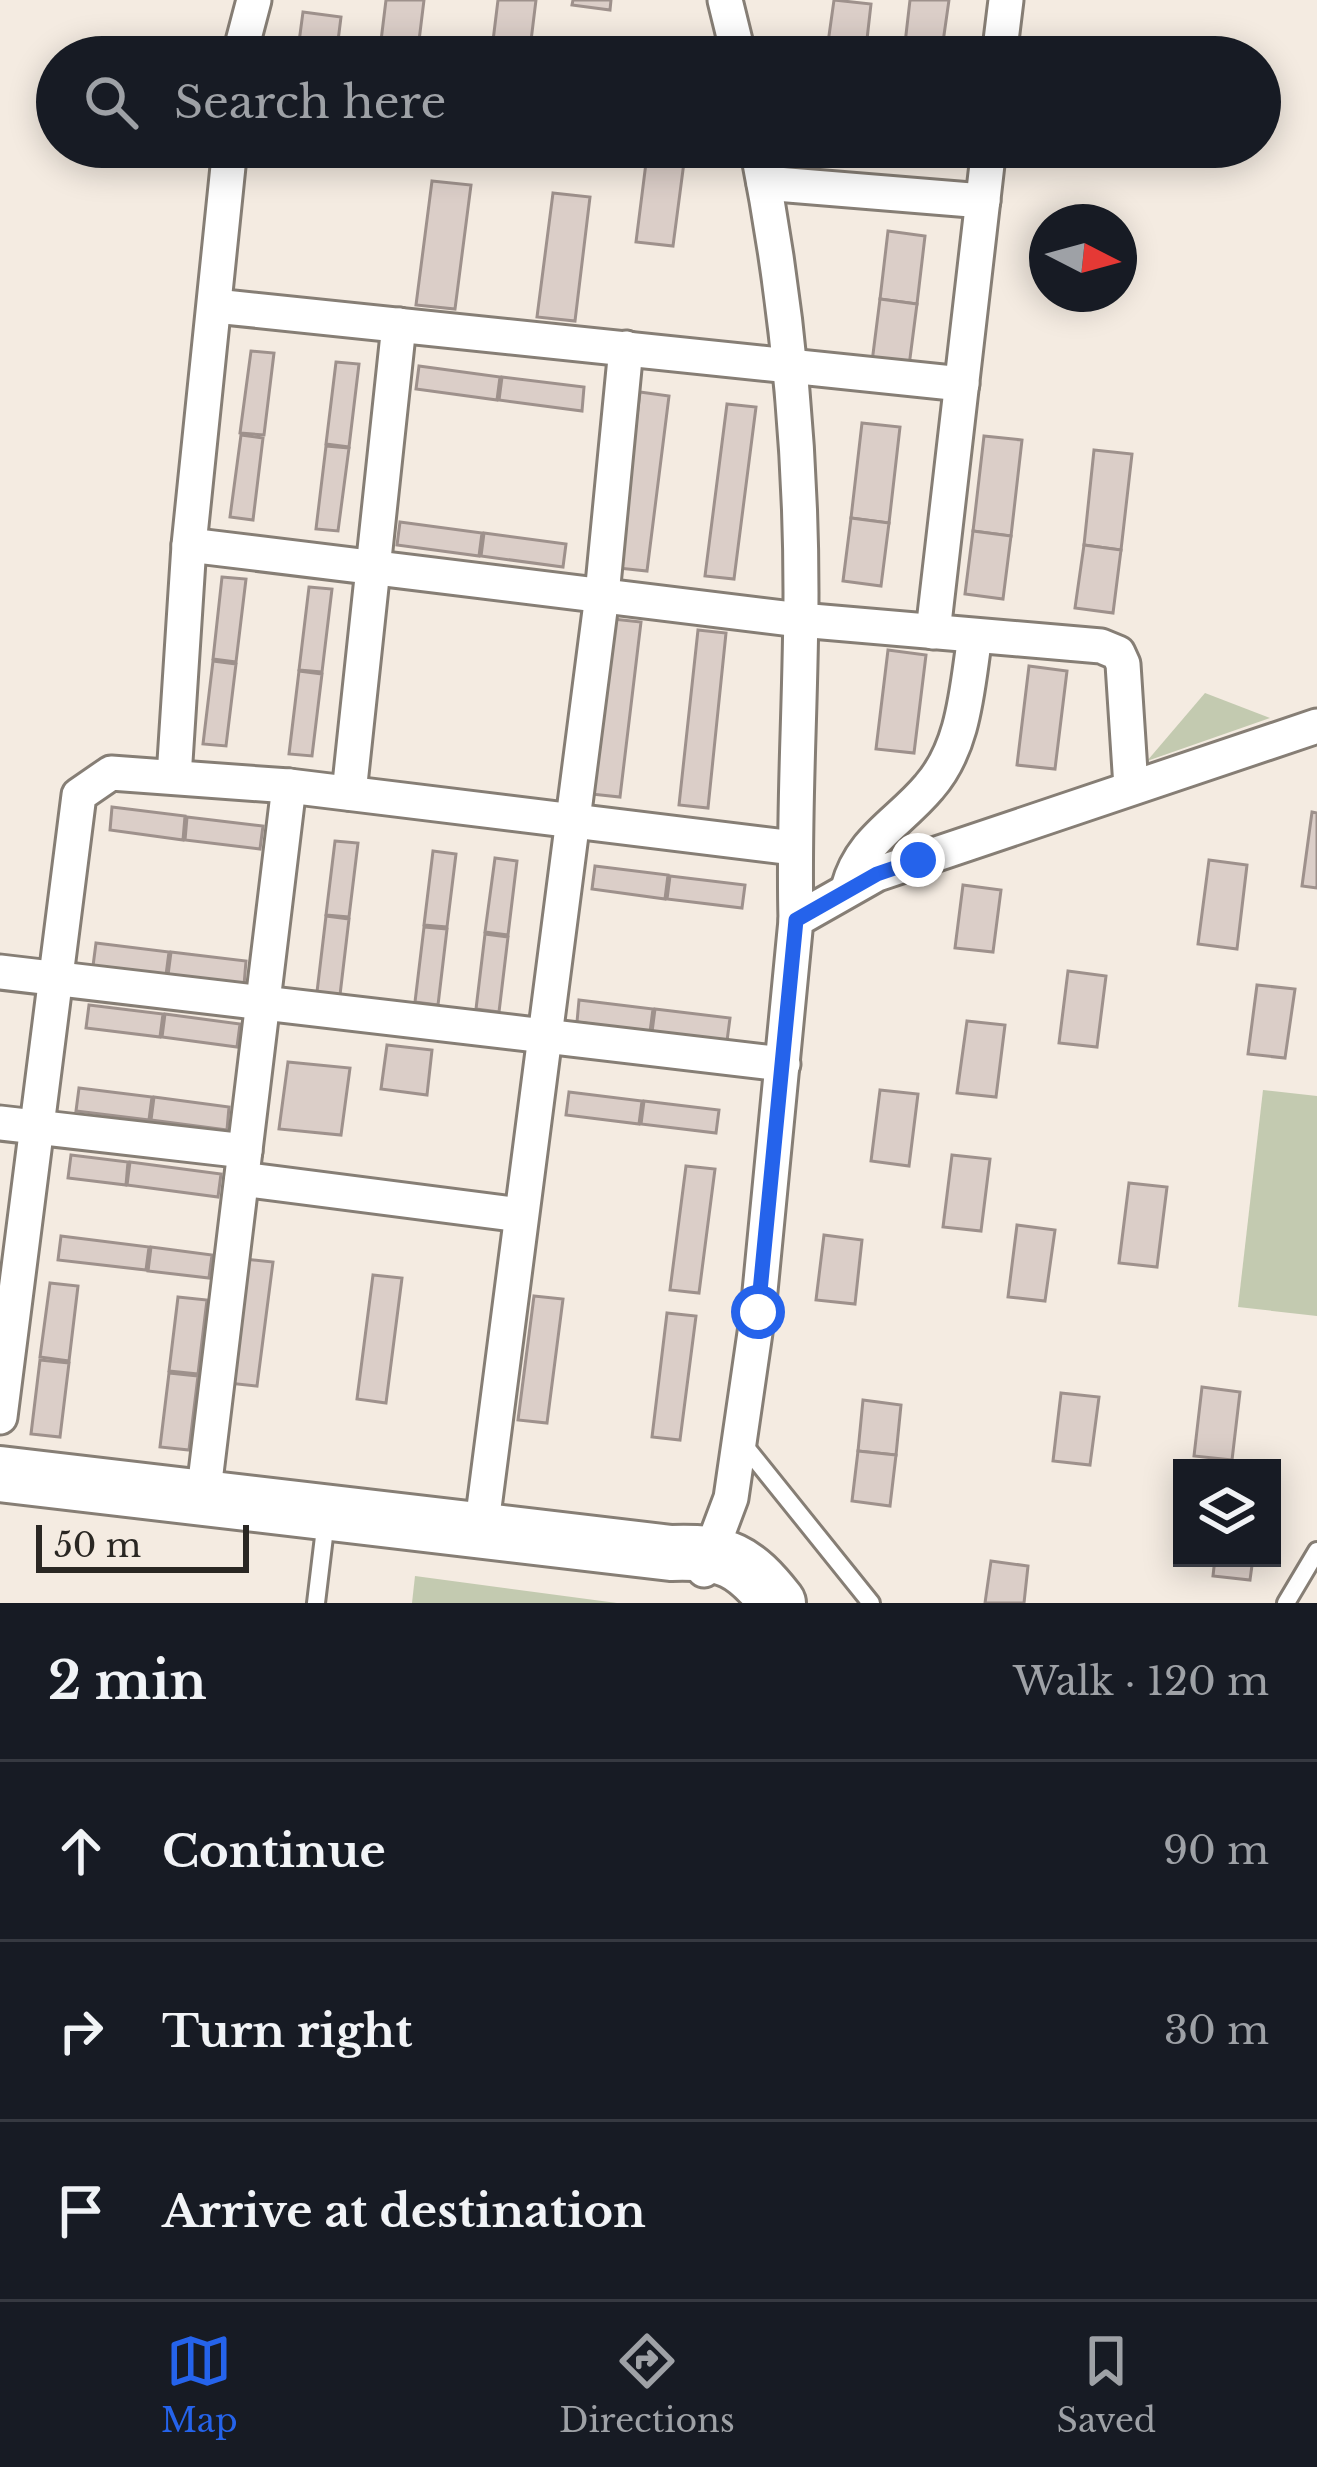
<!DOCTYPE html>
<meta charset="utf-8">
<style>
body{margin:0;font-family:"Libre Baskerville",serif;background:#20242c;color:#f1f3f6}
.controls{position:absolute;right:36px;bottom:36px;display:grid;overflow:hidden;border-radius:0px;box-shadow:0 6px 30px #0003}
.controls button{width:108px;height:108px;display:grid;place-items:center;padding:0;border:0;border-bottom:3px solid #363941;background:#171b24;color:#f1f3f6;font:60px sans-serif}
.compass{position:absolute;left:1029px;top:204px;width:108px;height:108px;border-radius:50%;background:#171b24;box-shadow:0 6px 30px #0003;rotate:96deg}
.scale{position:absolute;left:36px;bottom:30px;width:213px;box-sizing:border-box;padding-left:12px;border:6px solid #2a2723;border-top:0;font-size:33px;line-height:42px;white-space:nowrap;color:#2a2723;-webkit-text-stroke:9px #f4ebe1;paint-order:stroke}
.stop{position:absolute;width:36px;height:36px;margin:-27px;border:9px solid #2563eb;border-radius:50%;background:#fff}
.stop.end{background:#2563eb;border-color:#fff;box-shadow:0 3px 12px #0008}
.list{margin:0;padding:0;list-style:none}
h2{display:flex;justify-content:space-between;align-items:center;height:156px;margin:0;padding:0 48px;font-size:51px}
h2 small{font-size:39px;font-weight:400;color:#9ea1a6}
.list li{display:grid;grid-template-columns:78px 1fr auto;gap:36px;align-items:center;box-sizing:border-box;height:180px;padding:0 48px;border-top:3px solid #363941}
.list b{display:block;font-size:45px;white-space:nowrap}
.list em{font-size:39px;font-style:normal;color:#9ea1a6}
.icon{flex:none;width:66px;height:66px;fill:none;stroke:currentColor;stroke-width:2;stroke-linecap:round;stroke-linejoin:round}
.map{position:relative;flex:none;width:1317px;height:1603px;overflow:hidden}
.search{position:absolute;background:#171b24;box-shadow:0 6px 30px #0003;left:36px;right:36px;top:36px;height:132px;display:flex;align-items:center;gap:30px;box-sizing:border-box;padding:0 42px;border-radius:66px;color:#9ea1a6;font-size:45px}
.sheet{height:696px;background:#171b24}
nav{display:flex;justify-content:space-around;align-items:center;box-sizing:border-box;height:168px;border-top:3px solid #363941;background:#171b24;font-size:33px;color:#9ea1a6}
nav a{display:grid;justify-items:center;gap:6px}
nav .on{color:#2563eb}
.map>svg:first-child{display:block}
</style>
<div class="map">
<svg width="1317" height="1603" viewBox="0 0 1317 1603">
<rect width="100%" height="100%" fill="#f4ebe1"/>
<g fill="#c3cab0">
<polygon points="1205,693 1270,718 1147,761"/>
<polygon points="1263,1090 1317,1096 1317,1316 1238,1307"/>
<polygon points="415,1576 617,1603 412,1603"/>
</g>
<g fill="#dbcec8" stroke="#9e918c" stroke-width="3">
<polygon points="386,0 424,0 417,57 379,57"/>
<polygon points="498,0 536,0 529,57 491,57"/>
<polygon points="573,0 611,0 610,10 572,5"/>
<polygon points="834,0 871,4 865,57 826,57"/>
<polygon points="910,0 949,0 941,56 904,52"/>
<polygon points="303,12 341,17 336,57 297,57"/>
<polygon points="648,147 686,147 673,246 636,242"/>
<polygon points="432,181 471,185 455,309 416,305"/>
<polygon points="553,193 590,197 575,321 537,317"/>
<polygon points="888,231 925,236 917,304 880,299"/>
<polygon points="880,299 917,304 909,366 872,362"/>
<polygon points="251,351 274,353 264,435 240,433"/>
<polygon points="336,362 359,364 349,447 326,444"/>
<polygon points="419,366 500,377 497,400 416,389"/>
<polygon points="502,377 584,387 582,411 499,400"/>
<polygon points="640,392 669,396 647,571 618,568"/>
<polygon points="727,404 756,407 734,579 705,576"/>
<polygon points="862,423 900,427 889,523 851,518"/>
<polygon points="241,435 263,438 253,520 230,517"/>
<polygon points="984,436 1022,440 1011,536 973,531"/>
<polygon points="326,446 349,448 338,531 316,529"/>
<polygon points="1094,450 1132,454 1121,550 1084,545"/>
<polygon points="851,518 889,523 881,586 843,581"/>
<polygon points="400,522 482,533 479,556 397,545"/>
<polygon points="973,531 1011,536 1003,599 965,594"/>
<polygon points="484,533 566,544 563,567 481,556"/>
<polygon points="1084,545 1121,550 1113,613 1075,608"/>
<polygon points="222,577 246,579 236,662 213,659"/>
<polygon points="309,587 332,589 322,672 299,670"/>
<polygon points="613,619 641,622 620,797 591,794"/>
<polygon points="698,630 726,633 708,808 679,805"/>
<polygon points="888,650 926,655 914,753 876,749"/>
<polygon points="213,661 236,664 226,746 203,744"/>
<polygon points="1029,666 1067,671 1055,769 1017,765"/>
<polygon points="299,671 322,674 312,756 289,754"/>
<polygon points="112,807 185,816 183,840 110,830"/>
<polygon points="1312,812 1317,813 1317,888 1302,886"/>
<polygon points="187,817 263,826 260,849 185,840"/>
<polygon points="335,841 358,843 349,917 326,915"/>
<polygon points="433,851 456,854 447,927 424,925"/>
<polygon points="495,858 517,861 508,935 485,932"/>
<polygon points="1209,860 1247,865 1237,949 1198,944"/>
<polygon points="595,866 668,875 665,899 592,889"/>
<polygon points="670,876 745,885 742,908 667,899"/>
<polygon points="963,885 1001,890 993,952 955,948"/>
<polygon points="326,916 349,919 340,995 317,992"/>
<polygon points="424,927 447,929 438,1005 415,1002"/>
<polygon points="485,934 508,937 499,1012 476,1009"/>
<polygon points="96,943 169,952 166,975 93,966"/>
<polygon points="171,952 246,961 244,985 168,975"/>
<polygon points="1068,971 1106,976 1097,1047 1059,1043"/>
<polygon points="1257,985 1295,989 1285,1058 1248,1054"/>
<polygon points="579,1000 653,1009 650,1032 577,1022"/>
<polygon points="89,1005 163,1014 160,1037 86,1028"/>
<polygon points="655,1009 730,1018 727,1041 652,1032"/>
<polygon points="165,1014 240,1024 237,1047 162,1037"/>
<polygon points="967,1021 1005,1025 996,1097 957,1093"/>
<polygon points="387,1045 432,1050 427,1095 381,1089"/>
<polygon points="288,1062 350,1068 341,1135 279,1129"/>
<polygon points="79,1088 152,1097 149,1120 76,1111"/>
<polygon points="880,1090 918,1094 909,1166 871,1161"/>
<polygon points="569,1092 642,1101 639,1124 566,1115"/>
<polygon points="154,1097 229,1107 227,1130 151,1120"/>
<polygon points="644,1101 719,1110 716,1133 641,1124"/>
<polygon points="71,1155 128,1162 126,1185 68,1178"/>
<polygon points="952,1155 990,1159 981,1231 943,1227"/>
<polygon points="130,1162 221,1174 218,1197 127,1185"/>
<polygon points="686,1166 715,1169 699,1293 670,1290"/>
<polygon points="1129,1183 1167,1187 1157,1267 1119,1263"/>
<polygon points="1017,1225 1055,1230 1045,1301 1008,1297"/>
<polygon points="824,1235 862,1240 855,1304 816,1300"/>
<polygon points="61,1236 149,1247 146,1270 58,1260"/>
<polygon points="151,1247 212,1255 209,1278 148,1271"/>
<polygon points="244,1259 273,1262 257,1386 228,1383"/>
<polygon points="373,1275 402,1278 386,1403 357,1399"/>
<polygon points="50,1283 78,1286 69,1361 40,1357"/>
<polygon points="534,1296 563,1299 547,1423 518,1420"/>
<polygon points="178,1297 207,1300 198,1374 169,1371"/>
<polygon points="667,1313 696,1316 680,1440 652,1437"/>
<polygon points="40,1360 69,1363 60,1437 31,1434"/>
<polygon points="169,1373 198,1376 189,1450 160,1447"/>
<polygon points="1202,1387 1240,1392 1232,1460 1194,1456"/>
<polygon points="1061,1393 1099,1397 1090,1465 1053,1461"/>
<polygon points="863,1400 901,1405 896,1455 858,1451"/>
<polygon points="858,1451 896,1455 890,1506 852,1501"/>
<polygon points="1215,1558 1253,1558 1250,1580 1213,1576"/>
<polygon points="991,1561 1028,1566 1024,1603 985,1603"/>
</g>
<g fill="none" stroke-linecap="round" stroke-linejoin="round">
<g stroke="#867e75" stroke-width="22">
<g id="service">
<polyline points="740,1440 871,1603"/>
<polyline points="316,1603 326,1520"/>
<polyline points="1286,1603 1317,1551"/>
</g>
</g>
<g stroke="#867e75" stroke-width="39">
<g id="minor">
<polyline points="725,0 739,57"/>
<polyline points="239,57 254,0"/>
<polyline points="999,57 1006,0"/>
<path d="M 757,147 C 786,293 801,442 801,592 C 801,701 793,811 796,920"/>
<polyline points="764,183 983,201"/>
<polyline points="215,306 962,384"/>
<polyline points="189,545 800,620 1101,646 1118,653 1123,664 1131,787"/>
<polyline points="933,632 989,147"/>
<polyline points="174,777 189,545 230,147"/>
<polyline points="349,793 399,325"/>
<path d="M 848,888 C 861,839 899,823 929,787 C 965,746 967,687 975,636"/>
<polyline points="0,972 783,1064"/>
<polyline points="0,1123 245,1151"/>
<polyline points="242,1179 521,1215"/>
<polyline points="0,1417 79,795 111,773 289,786 794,848"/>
<polyline points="203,1498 289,786"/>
<polyline points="481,1531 602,595 626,348"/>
<polyline points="704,1570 731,1498 758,1312 796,920 877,874 1317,726"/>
</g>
</g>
<g stroke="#867e75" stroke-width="60">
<path id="trunk" d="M 0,1474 L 671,1553 C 726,1551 744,1560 778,1603"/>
</g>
<use href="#service" stroke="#fff" stroke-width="16"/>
<use href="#minor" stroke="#fff" stroke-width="33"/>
<use href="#trunk" stroke="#fff" stroke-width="54"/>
</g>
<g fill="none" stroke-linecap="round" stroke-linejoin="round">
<polyline stroke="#2563eb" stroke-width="15" points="758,1312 796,920 877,874 918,860"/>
</g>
</svg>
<div class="controls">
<button><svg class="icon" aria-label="layers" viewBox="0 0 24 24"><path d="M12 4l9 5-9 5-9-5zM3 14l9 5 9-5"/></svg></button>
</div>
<svg class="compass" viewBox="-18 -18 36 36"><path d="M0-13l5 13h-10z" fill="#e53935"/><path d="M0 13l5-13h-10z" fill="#9ea1a6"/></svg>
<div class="scale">50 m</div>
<div class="stop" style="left:758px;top:1312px"></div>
<div class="stop end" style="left:918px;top:860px"></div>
<div class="search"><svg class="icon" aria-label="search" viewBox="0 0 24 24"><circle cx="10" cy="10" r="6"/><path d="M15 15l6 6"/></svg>Search here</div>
</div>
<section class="sheet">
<h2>2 min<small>Walk · 120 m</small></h2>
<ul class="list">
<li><svg class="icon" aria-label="ahead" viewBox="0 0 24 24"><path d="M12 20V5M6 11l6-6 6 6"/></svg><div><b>Continue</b></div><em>90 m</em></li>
<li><svg class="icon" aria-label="right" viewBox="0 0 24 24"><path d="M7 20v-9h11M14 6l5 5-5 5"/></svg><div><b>Turn right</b></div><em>30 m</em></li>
<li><svg class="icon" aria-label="arrive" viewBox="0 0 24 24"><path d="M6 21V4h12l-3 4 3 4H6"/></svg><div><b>Arrive at destination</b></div></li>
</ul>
</section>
<nav>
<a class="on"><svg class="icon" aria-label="map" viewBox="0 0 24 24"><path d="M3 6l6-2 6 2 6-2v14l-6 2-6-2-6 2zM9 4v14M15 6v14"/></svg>Map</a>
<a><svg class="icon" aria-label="directions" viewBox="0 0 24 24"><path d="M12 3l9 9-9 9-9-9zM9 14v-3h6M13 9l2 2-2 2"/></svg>Directions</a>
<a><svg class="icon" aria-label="saved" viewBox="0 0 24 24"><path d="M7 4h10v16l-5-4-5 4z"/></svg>Saved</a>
</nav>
